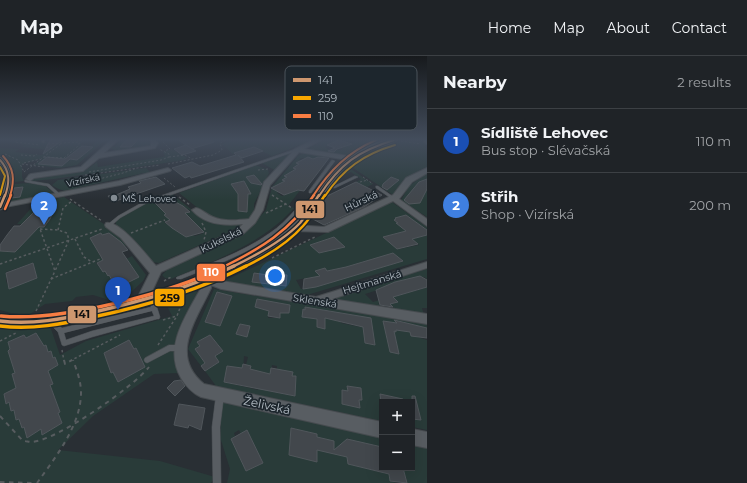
<!DOCTYPE html>
<meta charset="utf-8">
<style>
body{margin:0;font-family:Montserrat,sans-serif;background:#2c2f33;color:#f1f3f6}
.controls{position:absolute;right:12px;bottom:12px;display:grid;overflow:hidden;border-radius:0px;box-shadow:0 4px 16px #0002}
.controls button{width:36px;height:36px;display:grid;place-items:center;padding:0;border:0;border-bottom:1px solid #3c4044;background:#1f2327;color:#f1f3f6;font:20px sans-serif}
.you{position:absolute;left:275px;top:220px;width:14px;height:14px;margin:-10px;border:3px solid #fff;border-radius:50%;background:#1a73e8;box-shadow:0 0 0 6px #1a73e833}
.badge{display:grid;place-items:center;width:26px;height:26px;border-radius:50%;background:#838b92;color:#fff;font-size:13px;font-weight:700}
.pin{position:absolute;translate:-50% -33px;filter:drop-shadow(0 1px 2px #0008)}
.pin::after{content:'';position:absolute;top:21px;width:14px;height:12px;background:inherit;clip-path:polygon(0 0,100% 0,50% 100%)}
.list{margin:0;padding:0;list-style:none}
h2{display:flex;justify-content:space-between;align-items:center;height:52px;margin:0;padding:0 16px;font-size:17px}
h2 small{font-size:13px;font-weight:400;color:#a1a4a7}
.list li{display:grid;grid-template-columns:26px 1fr auto;gap:12px;align-items:center;box-sizing:border-box;height:64px;padding:0 16px;border-top:1px solid #3c4044}
.list b{display:block;font-size:15px;white-space:nowrap}
.list p{margin:0;font-size:13px;white-space:nowrap;color:#a1a4a7}
.list em{font-size:13px;font-style:normal;color:#a1a4a7}
.map{position:relative;flex:none;width:427px;height:427px;overflow:hidden}
header{display:flex;align-items:center;gap:24px;box-sizing:border-box;height:56px;padding:0 20px;background:#1f2327;border-bottom:1px solid #3c4044}
header strong{font-size:19px}
nav{display:flex;gap:22px;margin-inline-start:auto;font-size:14px}
main{display:flex}
aside{flex:1;background:#1f2327}
.map>svg:first-child{display:block}
</style>
<header>
<strong>Map</strong>
<nav><a>Home</a><a>Map</a><a>About</a><a>Contact</a></nav>
</header>
<main>
<div class="map">
<svg width="427" height="427" viewBox="0 0 427 427">
<rect width="100%" height="100%" fill="#292f34"/>
<g fill="#293b39" fill-rule="evenodd">
<path d="M 13,84 L 57,86 L 86,84 L 80,88 L 83,90 L 67,101 L 67,103 L 77,104 L 93,91 L 90,91 L 98,84 L 105,84 L 77,109 L 60,112 L 34,109 L 43,102 L 22,108 L 22,121 L 24,125 L 15,126 C 16,112 12,106 0,100 L 0,92 L 19,93 L 15,96 L 42,99 L 49,94 L 22,91 L 25,89 L 9,86 ZM 52,102 L 70,104 C 61,111 49,109 39,108 L 45,103 Z"/>
<path d="M 122,84 L 127,84 L 120,91 L 131,92 L 138,84 L 149,84 L 150,88 C 143,94 118,98 110,92 L 115,90 Z"/>
<polygon points="232,84 312,84 272,100 254,91 233,98 222,88"/>
<polygon points="324,84 340,85 328,88 330,90 325,91 331,95 343,93 342,92 357,84 379,84 346,99 309,94 311,91"/>
<path d="M 405,84 L 426,84 L 427,111 C 411,117 403,125 393,139 L 346,107 L 368,95 Z"/>
<polygon points="172,93 187,102 183,104 165,107 54,123 32,125 28,124 86,114 97,106 98,111 163,101 165,100 163,96"/>
<path d="M 304,97 L 332,102 L 326,101 L 288,150 L 294,152 C 262,188 214,205 171,223 L 165,222 L 162,219 L 168,213 L 246,176 L 266,154 L 272,131 L 298,100 ZM 302,102 L 318,104 L 296,134 L 282,140 L 277,137 L 279,136 L 275,134 L 286,126 L 282,124 L 288,121 L 285,119 L 293,117 L 291,115 L 296,113 L 293,111 L 301,109 L 297,107 L 301,105 L 299,103 Z"/>
<polygon points="288,98 292,98 276,115 262,107"/>
<polygon points="256,109 268,114 269,117 254,148 254,157 250,163 231,165 209,161 179,137"/>
<polygon points="345,109 373,128 367,131 356,126 361,123 351,116 336,122 336,126 331,125"/>
<path d="M 146,112 L 151,117 L 146,118 L 144,117 L 77,132 L 77,135 C 67,136 60,135 52,129 L 58,124 Z"/>
<polygon points="427,117 427,123 424,124 427,125 419,126 416,130 427,134 427,161 401,144 409,130"/>
<path d="M 30,127 L 44,129 L 54,137 L 50,139 L 49,137 C 36,139 22,147 10,145 L 9,142 L 20,141 L 23,131 L 13,132 L 14,128 Z"/>
<path d="M 173,139 L 205,164 L 243,168 L 227,177 L 159,207 L 153,206 L 125,177 L 116,171 L 116,166 C 125,153 157,144 173,139 ZM 163,143 L 164,145 L 170,143 L 191,155 L 181,159 L 183,161 L 188,159 L 204,177 L 195,180 L 193,179 L 186,181 L 164,166 L 174,162 L 166,158 L 154,147 Z"/>
<path d="M 64,141 L 123,181 L 129,188 L 125,190 L 109,177 L 90,181 L 101,202 L 107,199 L 109,202 L 96,207 C 101,216 111,219 117,228 L 125,224 L 127,227 L 139,221 L 126,203 L 132,200 L 146,219 L 143,225 L 129,238 L 109,244 L 93,239 L 76,241 L 72,245 L 45,248 L 30,258 L 11,257 L 0,254 L 0,193 L 4,195 L 15,196 L 36,174 L 33,171 L 45,171 L 53,156 L 49,152 L 50,150 L 41,149 L 22,168 L 17,168 L 34,149 L 33,147 ZM 33,207 L 37,222 L 9,232 L 6,225 L 6,216 Z"/>
<path d="M 392,146 L 427,171 L 427,174 L 423,171 L 383,181 L 387,185 L 393,184 L 394,188 L 399,193 L 419,189 L 412,183 L 427,179 L 427,203 L 307,239 L 222,226 ZM 312,221 L 317,230 L 301,233 L 296,224 Z"/>
<path d="M 427,213 L 427,223 L 424,221 L 404,224 L 415,235 L 427,231 L 427,252 L 422,252 L 424,259 L 396,254 L 387,245 L 378,247 L 383,252 L 335,245 L 333,242 ZM 381,233 L 398,246 L 392,248 L 386,242 L 373,246 L 365,238 Z"/>
<path d="M 195,233 L 198,238 L 181,276 L 174,299 L 179,317 L 154,318 L 93,360 L 58,394 L 160,405 L 215,421 L 211,427 L 0,427 L 0,272 L 50,270 L 60,299 L 86,285 L 172,260 L 164,244 L 188,234 ZM 36,277 L 44,290 L 46,289 L 48,296 L 51,295 L 53,302 L 55,301 L 58,309 L 39,319 L 53,327 L 50,329 L 60,356 L 58,357 L 62,367 L 42,378 L 41,373 L 27,381 L 24,371 L 22,372 L 19,363 L 16,364 L 14,354 L 11,355 L 9,346 L 7,347 L 4,338 L 26,327 L 15,317 L 8,295 L 10,293 L 8,286 L 24,279 L 26,282 ZM 129,284 L 134,293 L 136,292 L 145,311 L 118,326 L 113,316 L 111,317 L 104,297 Z"/>
<path d="M 214,233 L 427,268 L 427,273 L 409,269 L 411,279 L 427,284 L 427,374 L 412,371 L 412,363 L 420,364 L 417,349 L 412,346 L 399,345 L 398,342 L 380,338 L 382,365 L 216,330 L 205,315 L 219,306 L 215,301 L 201,310 L 188,293 ZM 275,246 L 290,249 L 289,257 L 280,257 L 280,262 L 268,262 L 269,256 ZM 211,250 L 226,254 L 220,269 L 205,265 ZM 305,251 L 331,255 L 331,263 L 321,261 L 325,264 L 325,272 L 317,271 L 317,263 L 303,261 L 303,253 L 305,253 ZM 340,257 L 353,259 L 360,263 L 360,271 L 341,267 ZM 197,286 L 211,291 L 217,287 L 223,295 L 216,300 L 213,297 L 202,303 L 195,293 L 200,290 ZM 244,300 L 248,301 L 246,309 L 251,310 L 250,313 L 260,318 L 258,334 L 224,326 L 227,310 L 243,313 ZM 272,309 L 277,310 L 277,319 L 292,316 L 292,320 L 295,321 L 295,340 L 269,335 ZM 347,330 L 361,333 L 362,344 L 359,344 L 360,352 L 342,348 L 342,334 L 348,335 Z"/>
<path d="M 222,346 L 382,382 L 382,391 L 372,414 L 389,418 L 390,425 L 397,427 L 227,427 L 230,413 L 220,381 ZM 291,372 L 317,378 L 317,406 L 289,399 ZM 239,374 L 241,378 L 247,375 L 263,407 L 246,415 L 231,383 L 235,380 L 234,377 ZM 349,382 L 352,386 L 369,390 L 372,414 L 348,408 L 346,384 Z"/>
<polygon points="412,389 427,392 427,427 407,427 406,421 405,420 403,412 412,412"/>
</g>
<g fill="#42474c" stroke="#50565b">
<polygon points="50,84 63,84 43,98"/>
<polygon points="126,84 138,84 131,91 120,91"/>
<polygon points="179,84 213,84 214,86 191,93"/>
<polygon points="339,84 352,88 337,93 334,96 328,95 335,92 327,89"/>
<polygon points="186,89 196,95 182,99 174,93"/>
<polygon points="82,90 93,91 77,104 70,103 62,110 38,108 47,101 65,103"/>
<polygon points="254,91 263,95 242,102 238,99 244,106 191,122 190,120 185,122 172,112 192,106 200,110 236,99 234,97"/>
<polygon points="308,101 313,103 318,101 329,102 304,135 298,134 284,139 271,132 285,125 282,124 287,121 284,120 296,113 293,112 299,108 296,107"/>
<polygon points="254,119 262,128 261,129 251,127 246,121"/>
<polygon points="156,121 165,128 113,146 108,140 116,139 130,133 128,131 141,127 139,125"/>
<polygon points="391,121 399,124 387,134 382,131 383,128"/>
<polygon points="427,123 427,133 420,147 409,148 404,144 419,126"/>
<polygon points="244,125 251,138 248,138 247,156 238,155 238,138 231,128"/>
<polygon points="356,126 382,139 364,151 324,169 311,162 312,158 307,155 301,156 298,153 315,146 321,146 325,141"/>
<polygon points="23,131 20,141 11,142 14,132"/>
<polygon points="163,143 164,145 170,143 183,150 190,156 185,157 204,176 186,181 172,172 165,166 170,164 164,159 166,158 154,146"/>
<polygon points="41,149 55,152 50,163 44,171 39,171 15,196 0,195 0,189 7,179 14,170 20,170"/>
<polygon points="406,159 427,174 427,179 412,183 418,188 397,193 383,181 406,175 396,167 398,167 394,164 396,163 395,162"/>
<polygon points="101,177 102,179 109,177 121,186 128,194 122,196 139,221 127,227 125,224 117,228 114,223 112,224 109,219 108,220 105,215 103,216 97,207 103,204 90,182"/>
<polygon points="334,181 345,191 319,197 310,189"/>
<polygon points="393,197 403,205 316,231 303,233 304,223 320,220 315,215 325,212 327,215 346,211"/>
<polygon points="33,207 37,222 9,233 6,217"/>
<polygon points="254,217 275,220 275,218 287,219 286,230 252,226"/>
<polygon points="420,220 427,224 427,231 393,241 398,246 390,248 393,251 380,249 376,234 395,226"/>
<polygon points="217,236 232,240 220,270 205,266"/>
<polygon points="257,243 290,249 289,257 280,257 280,262 268,260 269,255 255,251"/>
<polygon points="305,251 371,262 375,289 365,287 363,271 325,262 325,273 317,271 317,263 302,261 303,253 305,254"/>
<polygon points="394,264 427,272 427,282 411,280 410,276 396,274 396,276 394,275 399,298 390,296 383,265 397,267"/>
<polygon points="240,268 250,270 247,281 236,278"/>
<polygon points="36,277 44,290 46,289 48,296 51,295 53,302 55,301 58,309 48,315 53,328 50,329 60,356 58,357 62,367 42,379 41,373 27,382 24,371 22,372 19,363 16,364 14,354 11,355 9,346 6,348 4,338 16,332 12,318 15,317 8,295 10,293 8,286 24,279 26,282"/>
<polygon points="210,279 223,295 215,300 219,306 205,315 201,310 205,307 195,293 200,290 197,286"/>
<polygon points="129,284 134,293 136,292 145,311 118,326 113,316 111,317 104,297"/>
<polygon points="243,308 251,310 250,313 270,318 271,312 293,316 292,320 296,320 295,340 224,326 227,310 242,312"/>
<polygon points="181,324 185,330 175,340 167,332 174,325"/>
<polygon points="347,330 361,332 362,344 359,344 360,352 342,348 342,334 348,335"/>
<polygon points="380,338 403,343 402,346 381,346"/>
<polygon points="412,340 415,340 421,364 412,363"/>
<polygon points="179,348 205,352 201,374 189,369 188,372 174,369"/>
<polygon points="291,372 317,378 317,381 334,385 334,394 347,383 382,391 382,412 403,412 407,427 390,425 389,418 348,408 347,401 317,394 317,406 289,399"/>
<polygon points="247,374 263,407 246,415 231,383"/>
</g>
<g fill="none" stroke-linecap="round" stroke-linejoin="round">
<polyline stroke="#3e444a" stroke-width="12" stroke-dasharray="12 5.5" stroke-linecap="butt" points="306,159 317,142"/>
<g stroke="#464b4f" stroke-width="1">
<g id="service">
<polygon points="42,84 45,84 44,87 42,86"/>
<polygon points="296,93 299,94 145,148 120,162 111,170 107,170 107,169 118,160 143,146"/>
<polygon points="332,104 335,105 311,137 309,137 309,135"/>
<polygon points="355,120 358,121 335,132 324,131 322,130 324,129 334,130"/>
<polygon points="25,124 49,128 61,139 60,140 58,140 47,130 25,126"/>
<polygon points="376,130 378,130 395,142 393,143 392,143 376,132"/>
<path d="M 295,154 L 297,154 L 298,155 C 268,192 223,206 181,223 L 177,223 L 176,222 L 177,221 C 208,208 242,197 270,177 C 279,171 287,163 295,154 Z"/>
<path d="M 151,240 L 153,241 L 154,242 L 160,261 L 159,263 L 157,263 L 92,281 L 64,290 L 62,289 L 58,276 L 51,269 L 51,263 L 52,261 L 56,261 L 57,268 L 62,272 L 151,251 L 148,242 L 149,241 ZM 152,255 L 154,260 L 92,275 L 66,284 L 64,277 Z"/>
<polygon points="169,289 180,289 182,290 183,292 182,294 180,295 170,295 149,306 147,307 145,306 144,304 145,302"/>
<polygon points="220,336 222,337 224,339 220,371 221,427 213,427 212,371 216,339 218,337"/>
</g>
</g>
<g stroke="#464b4f" stroke-width="2">
<g id="minor">
<polygon points="111,84 118,84 104,97 151,90 151,84 155,84 158,87 155,92 99,102 83,115 34,122 30,125 26,123 29,119 31,118 81,111"/>
<path d="M 313,84 L 321,84 L 304,93 L 348,100 L 351,102 L 348,104 L 299,96 L 270,129 L 263,154 L 255,167 L 243,178 L 161,216 L 146,248 L 138,248 L 136,245 L 150,217 L 121,182 L 106,171 L 105,169 L 106,167 C 120,164 147,200 156,210 L 237,174 L 243,168 C 225,170 205,169 192,154 L 196,152 C 202,153 207,159 213,161 C 224,166 237,164 249,163 L 255,154 L 264,126 L 295,93 Z"/>
<polygon points="425,84 427,84 427,88 424,86"/>
<polygon points="168,112 171,114 170,115 120,129 0,152 1,148 119,125"/>
<polygon points="427,112 427,117 412,126 399,143 427,163 427,170 393,145 328,176 294,175 290,172 294,169 324,171 393,139 406,122"/>
<path d="M 427,206 L 427,212 L 332,243 L 427,258 L 427,268 L 221,233 L 211,229 L 211,232 C 196,264 169,300 204,328 L 382,366 L 382,382 L 201,341 C 192,337 186,330 181,322 C 163,291 186,260 201,232 L 200,223 L 201,220 L 205,219 L 222,225 L 316,241 Z"/>
<polygon points="412,373 427,376 427,392 412,389"/>
</g>
</g>
<g stroke="#464b4f" stroke-width="1">
<g id="tertiary">
<path d="M 385,84 L 398,84 C 391,89 379,91 371,94 C 346,104 335,123 321,144 L 313,144 L 312,142 C 332,110 348,95 385,84 Z"/>
<path d="M 0,101 C 23,108 12,140 4,153 L 0,154 L 0,140 L 5,120 L 4,114 L 0,108 Z"/>
<path d="M 306,156 L 311,159 C 271,216 156,248 90,262 C 60,268 30,276 0,271 L 0,259 C 29,263 59,257 88,251 C 154,238 225,219 280,177 C 288,171 295,164 302,157 Z"/>
</g>
</g>
<g stroke="#575c5f" stroke-width="1" stroke-dasharray="2 2" stroke-linecap="butt">
<polyline points="17,84 15,86 40,89"/>
<polyline points="401,85 421,88"/>
<polyline points="163,86 170,93 164,95"/>
<polyline points="48,88 78,86"/>
<polyline points="46,91 53,93"/>
<polyline points="5,98 18,104 24,116"/>
<polyline points="21,99 34,100 37,98"/>
<polyline points="44,101 64,102 77,91 81,84"/>
<polyline points="169,101 185,99 192,103"/>
<polyline points="24,107 40,103"/>
<polyline points="22,108 44,111"/>
<polyline points="168,108 213,99 222,94 220,87 226,84"/>
<polyline points="258,114 268,113"/>
<polyline points="24,116 62,87"/>
<polyline points="89,116 161,104 169,101 169,98 159,93"/>
<polyline points="85,119 160,109"/>
<polyline points="363,121 373,128"/>
<polyline points="164,122 175,131"/>
<polyline points="360,126 368,124"/>
<polyline points="79,128 123,117 137,112"/>
</g>
<g stroke="#575c5f" stroke-width="1.5" stroke-dasharray="2.5 2.5" stroke-linecap="butt">
<polyline points="272,139 292,152"/>
<polyline points="179,141 190,149"/>
<polyline points="70,143 102,165"/>
<polyline points="266,157 286,148"/>
<polyline points="202,167 206,176 204,184"/>
<polygon points="40,173 58,174 67,177 69,184 55,215"/>
<polyline points="58,174 63,152 72,145"/>
<polyline points="131,177 165,164"/>
<polyline points="75,183 84,201 92,206"/>
<polyline points="272,202 317,180"/>
<polyline points="0,208 102,173"/>
<polyline points="51,223 100,203"/>
<polyline points="164,225 171,221"/>
<polyline points="36,255 55,215"/>
<polyline points="163,264 177,260"/>
<polyline points="0,285 16,277"/>
<polyline points="158,289 177,260 184,241"/>
<polyline points="62,294 64,305"/>
<polyline points="70,305 120,279"/>
</g>
<g stroke="#575c5f" stroke-width="2" stroke-dasharray="4.5 4.5" stroke-linecap="butt">
<polyline points="64,304 65,308 72,304"/>
<path d="M 0,360 L 23,385 C 26,385 29,386 32,386 C 58,384 133,331 149,311"/>
<polyline points="0,426 33,427"/>
<path d="M 37,427 C 55,402 81,369 81,337 C 81,325 77,315 73,304"/>
</g>
<use href="#service" fill="#585d62" fill-rule="evenodd"/>
<use href="#minor" fill="#585d62" fill-rule="evenodd"/>
<use href="#tertiary" fill="#585d62" fill-rule="evenodd"/>
<g stroke="#1d262d" stroke-width="4">
<g id="bus-1-far2">
<path d="M 0,104 C 10,115 10,126 5,140"/>
<path d="M 319,140 C 340,108 358,95 394,84"/>
</g>
</g>
<g stroke="#1d262d" stroke-width="5">
<g id="bus-1-far1">
<polyline points="0,151 5,139"/>
<path d="M 232,211 C 255,200 282,186 300,167 C 307,158 313,148 319,139"/>
</g>
</g>
<g stroke="#1d262d" stroke-width="6">
<path id="bus-1" d="M 0,265 C 32,269 63,263 94,256 C 142,245 189,232 234,210"/>
</g>
<g stroke="#1d262d" stroke-width="4">
<g id="bus-2-far2">
<polyline points="0,111 5,120 0,139"/>
<path d="M 325,140 C 343,113 364,98 395,89"/>
</g>
</g>
<g stroke="#1d262d" stroke-width="5">
<path id="bus-2-far1" d="M 244,211 C 265,201 288,187 303,170 C 312,160 318,149 325,139"/>
</g>
<g stroke="#1d262d" stroke-width="6">
<path id="bus-2" d="M 0,270 C 32,274 63,268 93,261 C 146,250 197,235 246,210"/>
</g>
<g stroke="#1d262d" stroke-width="4">
<g id="bus-3-far2">
<path d="M 3,100 C 14,112 15,124 10,140"/>
<path d="M 313,140 C 330,114 348,96 376,84"/>
</g>
</g>
<g stroke="#1d262d" stroke-width="5">
<g id="bus-3-far1">
<polyline points="5,153 11,139"/>
<path d="M 223,211 C 260,193 290,175 314,139"/>
</g>
</g>
<g stroke="#1d262d" stroke-width="6">
<path id="bus-3" d="M 1,260 C 59,266 172,237 225,210"/>
</g>
<use href="#bus-1-far2" stroke="#cd976f" stroke-width="2"/>
<use href="#bus-1-far1" stroke="#cd976f" stroke-width="2.5"/>
<use href="#bus-1" stroke="#cd976f" stroke-width="3.5"/>
<use href="#bus-2-far2" stroke="#f7a600" stroke-width="2"/>
<use href="#bus-2-far1" stroke="#f7a600" stroke-width="2.5"/>
<use href="#bus-2" stroke="#f7a600" stroke-width="3.5"/>
<use href="#bus-3-far2" stroke="#f77d43" stroke-width="2"/>
<use href="#bus-3-far1" stroke="#f77d43" stroke-width="2.5"/>
<use href="#bus-3" stroke="#f77d43" stroke-width="3.5"/>
</g>
<linearGradient id="sky" x2="0" y2="1"><stop stop-color="#171a1d"/><stop offset="0.58" stop-color="#434d5c"/><stop offset="1" stop-color="#434d5c" stop-opacity="0"/></linearGradient>
<rect width="427" height="144" fill="url(#sky)"/>
<circle fill="#838b92" stroke="#1d262d" stroke-width="1.5" cx="114" cy="142" r="4"/>
<g text-anchor="middle" dominant-baseline="central" stroke-width="3.5" stroke-linejoin="round" paint-order="stroke">
<g font-size="9" fill="#b3bcc4" stroke="#1d262d">
<text transform="translate(83 124) rotate(-12)">Vizírská</text>
</g>
<g font-size="9" fill="#b3bcc4" stroke="#1d262d" text-anchor="start">
<text x="122" y="142">MŠ Lehovec</text>
</g>
<g font-size="10" fill="#b3bcc4" stroke="#1d262d">
<text transform="translate(361 145) rotate(-25)">Hůrská</text>
<text transform="translate(221 184) rotate(-26)">Kukelská</text>
<text transform="translate(372 226) rotate(-17)">Hejtmanská</text>
<text transform="translate(315 245) rotate(9)">Sklenská</text>
</g>
<g font-size="12" fill="#b3bcc4" stroke="#1d262d">
<text transform="translate(267 349) rotate(12)">Želivská</text>
</g>
</g>
<rect x="285" y="10" width="132" height="64" rx="6" fill="#1d262d" stroke="#4a535a" stroke-width="1"/>
<rect x="293" y="22" width="18" height="4" fill="#cd976f"/>
<rect x="293" y="40" width="18" height="4" fill="#f7a600"/>
<rect x="293" y="58" width="18" height="4" fill="#f77d43"/>
<g font-size="11" fill="#b3bcc4">
<text x="318" y="28">141</text>
<text x="318" y="46">259</text>
<text x="318" y="64">110</text>
</g>
<g stroke="#1d262d" stroke-width="1.5">
<rect x="295" y="144" width="30" height="19" rx="4" fill="#cd976f"/>
<rect x="196" y="207" width="30" height="19" rx="4" fill="#f77d43"/>
<rect x="154" y="232" width="31" height="19" rx="4" fill="#f7a600"/>
<rect x="67" y="249" width="30" height="19" rx="4" fill="#cd976f"/>
</g>
<g font-size="11" text-anchor="middle" font-weight="bold" fill="#fff">
<text x="211" y="220">110</text>
</g>
<g font-size="11" text-anchor="middle" font-weight="bold" fill="#111">
<text x="310" y="157">141</text>
<text x="170" y="246">259</text>
<text x="82" y="262">141</text>
</g>
</svg>
<div class="controls">
<button>+</button>
<button>−</button>
</div>
<div class="you"></div>
<div class="pin badge" style="left:118px;top:254px;background:#1a4fb4">1</div>
<div class="pin badge" style="left:44px;top:169px;background:#3f7fe0">2</div>
</div>
<aside>
<h2>Nearby<small>2 results</small></h2>
<ul class="list">
<li><span class="badge" style="background:#1a4fb4">1</span><div><b>Sídliště Lehovec</b><p>Bus stop · Slévačská</p></div><em>110 m</em></li>
<li><span class="badge" style="background:#3f7fe0">2</span><div><b>Střih</b><p>Shop · Vizírská</p></div><em>200 m</em></li>
</ul>
</aside>
</main>
